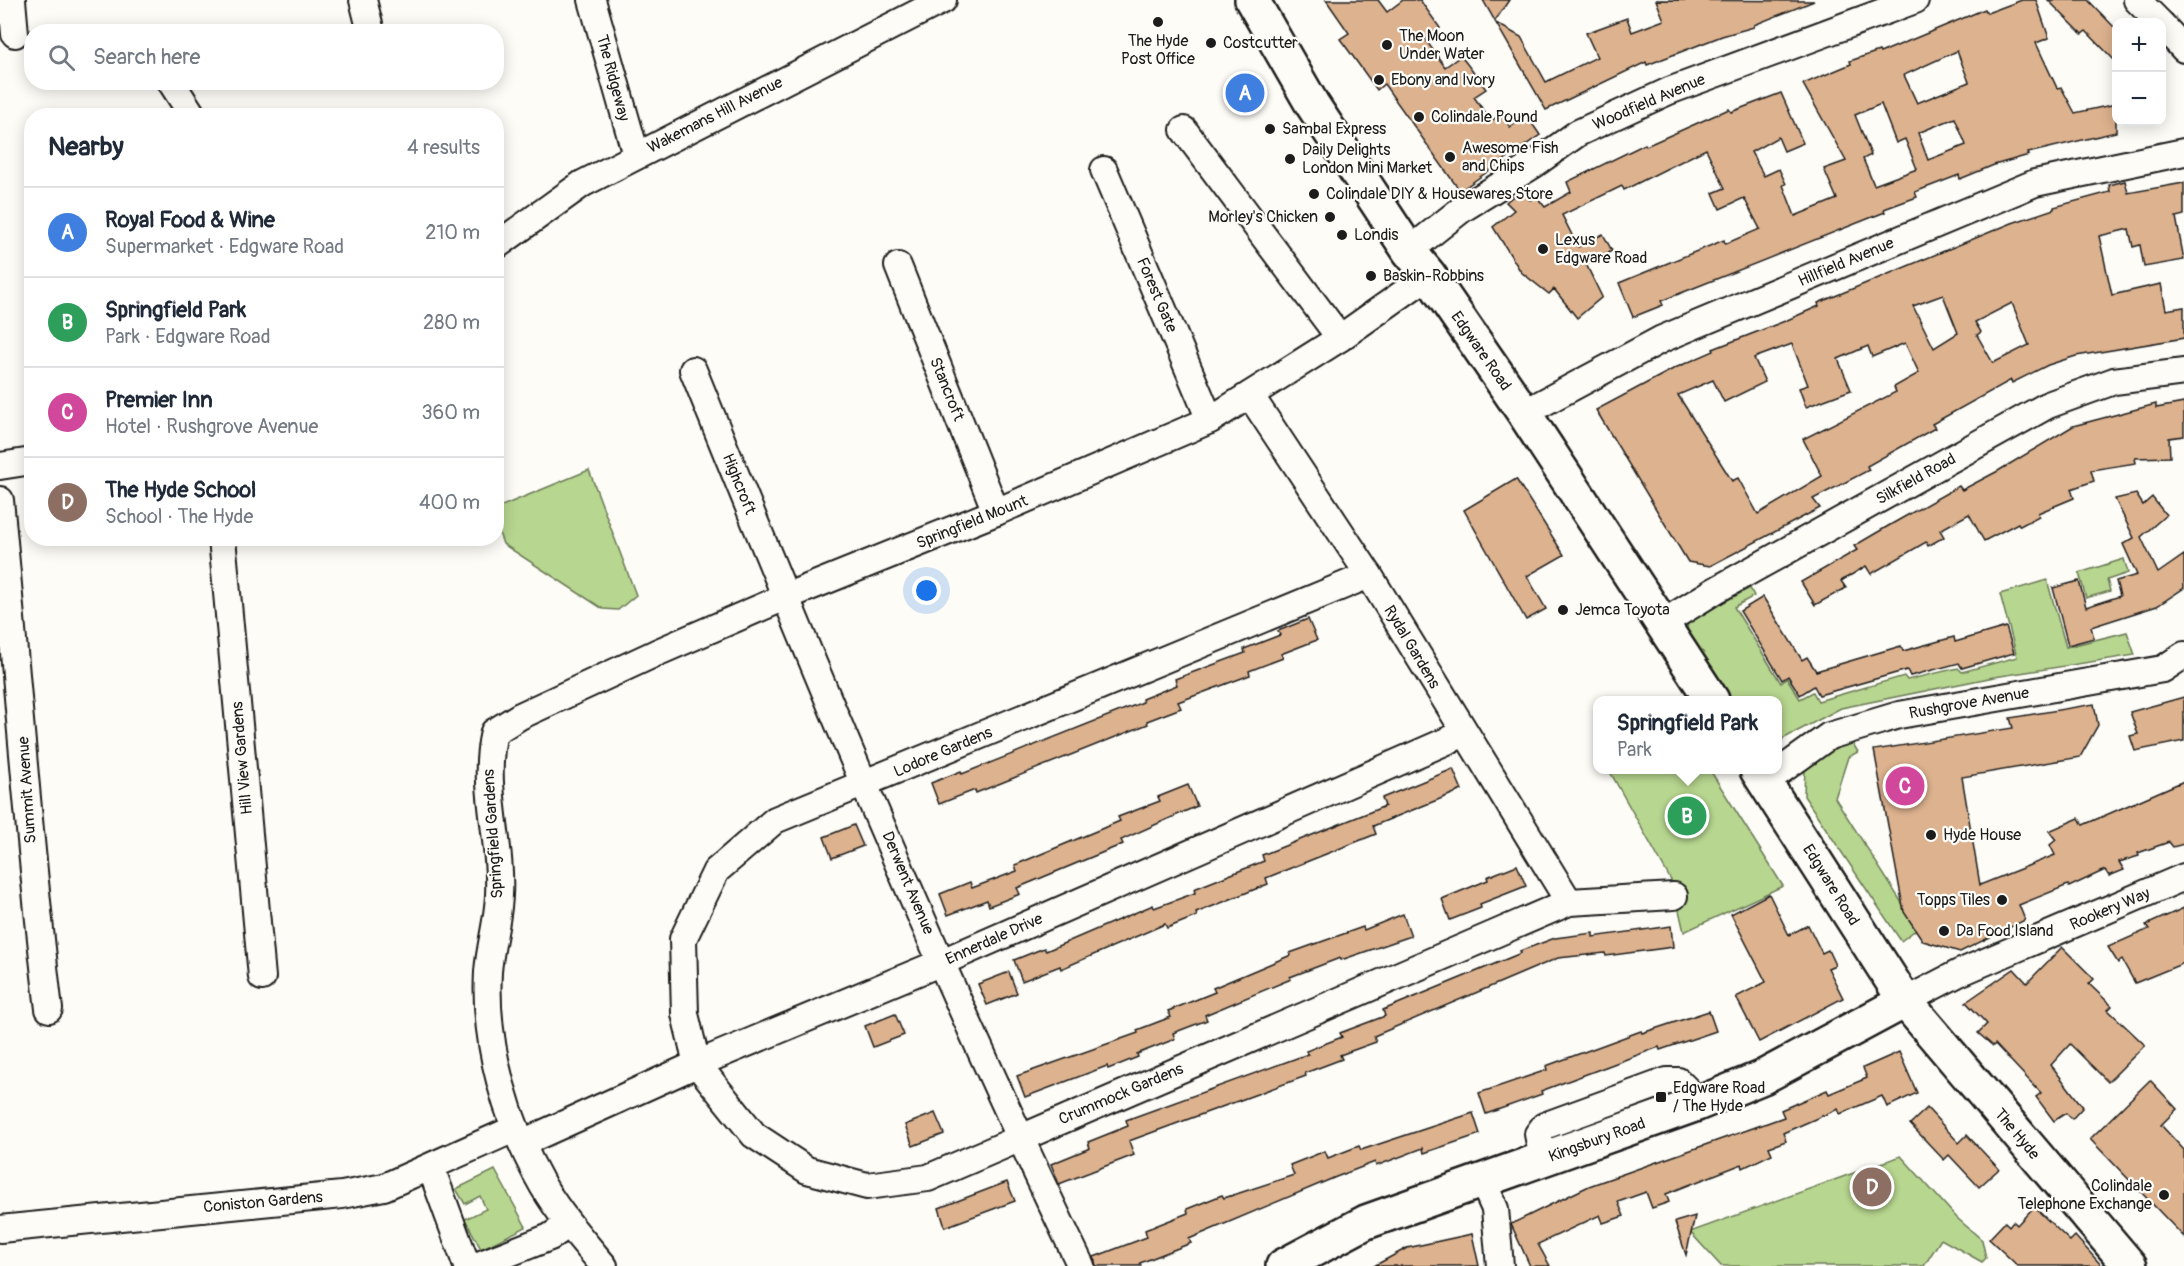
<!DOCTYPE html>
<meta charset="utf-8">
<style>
body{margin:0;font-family:Pangolin,sans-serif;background:#f2f2f3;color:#1f2937}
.controls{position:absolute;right:18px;top:18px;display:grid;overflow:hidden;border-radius:12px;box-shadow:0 3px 15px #0003}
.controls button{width:54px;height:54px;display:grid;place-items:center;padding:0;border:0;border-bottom:2px solid #e0e1e3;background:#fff;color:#1f2937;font:30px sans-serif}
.you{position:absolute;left:927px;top:591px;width:21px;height:21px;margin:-15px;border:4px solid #fff;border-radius:50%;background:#1a73e8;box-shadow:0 0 0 9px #1a73e833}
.badge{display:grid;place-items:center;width:39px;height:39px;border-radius:50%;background:#0f766e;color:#fff;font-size:20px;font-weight:700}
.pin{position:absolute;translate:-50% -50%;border:3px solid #fff;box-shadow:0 2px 6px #0006}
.popup{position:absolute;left:1593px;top:696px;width:189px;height:78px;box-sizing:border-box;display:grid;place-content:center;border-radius:12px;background:#fff;filter:drop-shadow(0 2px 4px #0005);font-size:20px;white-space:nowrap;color:#747a83}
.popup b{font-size:22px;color:#1f2937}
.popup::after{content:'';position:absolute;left:50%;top:100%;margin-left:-12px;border:12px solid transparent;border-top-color:#fff}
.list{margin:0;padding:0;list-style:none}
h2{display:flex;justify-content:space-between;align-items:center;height:78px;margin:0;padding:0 24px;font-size:26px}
h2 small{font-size:20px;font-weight:400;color:#747a83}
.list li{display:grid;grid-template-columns:39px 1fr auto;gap:18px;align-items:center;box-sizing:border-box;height:90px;padding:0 24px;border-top:2px solid #e0e1e3}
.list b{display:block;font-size:22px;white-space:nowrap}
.list p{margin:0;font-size:20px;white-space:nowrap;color:#747a83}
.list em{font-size:20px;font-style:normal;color:#747a83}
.icon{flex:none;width:33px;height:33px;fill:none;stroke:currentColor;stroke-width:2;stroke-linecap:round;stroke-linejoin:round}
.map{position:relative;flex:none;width:2184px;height:1266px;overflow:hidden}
.search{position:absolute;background:#fff;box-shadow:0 3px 15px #0003;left:24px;top:24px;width:480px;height:66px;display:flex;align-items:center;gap:15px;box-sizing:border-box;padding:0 21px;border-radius:24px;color:#747a83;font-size:22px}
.panel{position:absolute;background:#fff;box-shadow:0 3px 15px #0003;left:24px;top:108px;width:480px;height:438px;border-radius:24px}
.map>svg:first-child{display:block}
</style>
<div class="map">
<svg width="2184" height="1266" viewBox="0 0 2184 1266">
<rect width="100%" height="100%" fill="#fdfcf7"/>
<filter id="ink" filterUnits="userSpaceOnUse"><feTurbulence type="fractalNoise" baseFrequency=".0167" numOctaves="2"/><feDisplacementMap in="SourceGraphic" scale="12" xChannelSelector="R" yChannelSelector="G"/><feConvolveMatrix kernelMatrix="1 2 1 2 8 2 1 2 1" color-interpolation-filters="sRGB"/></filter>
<g filter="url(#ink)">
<g fill="#b7d68f" stroke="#6a7956" stroke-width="1.5">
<polygon points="589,470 636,595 618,610 603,609 503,544 497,527 497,508"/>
<polygon points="2124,559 2128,573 2107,580 2110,591 2086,598 2079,573"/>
<polygon points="2047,580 2066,647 2127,632 2135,655 1994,677 1841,708 1777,742 1777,700 1730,700 1687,631 1688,621 1750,588 1754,596 1734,607 1781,683 1787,678 1800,699 1813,692 1818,701 1904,676 1907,680 1958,668 1962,672 2017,657 2000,594"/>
<polygon points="1852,742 1858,752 1848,757 1835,798 1918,928 1901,941 1804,796 1805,767 1824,754"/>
<polygon points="1609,770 1710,770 1783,886 1684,932 1673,884"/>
<polygon points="1901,1156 1957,1218 1982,1240 1986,1258 1982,1262 1941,1239 1924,1266 1721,1266 1690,1232"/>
<polygon points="495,1170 526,1227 481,1249 465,1219 486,1209 480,1196 465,1204 456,1189"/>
</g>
<g fill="#ddb28e" stroke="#1c1c1c" stroke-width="1.5" fill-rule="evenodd">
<polygon points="1326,0 1378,0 1387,12 1403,0 1420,0 1440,28 1425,39 1445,67 1461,56 1486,89 1474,97 1491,121 1501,114 1510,127 1527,116 1540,135 1460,191 1384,84 1377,90 1349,51 1340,39 1349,33"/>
<polygon points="1483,0 1509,0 1495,21"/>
<polygon points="1656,0 1814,1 1754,25 1754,27 1722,36 1647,65 1646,62 1546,110 1496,23 1521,37 1546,82 1597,57 1586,33 1627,18 1632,32 1664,20"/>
<path d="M 2022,0 L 2036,0 L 2049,38 L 2036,43 L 2057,88 L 2061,87 L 2075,113 L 2116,104 L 2116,132 L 2028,153 L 2029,155 L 1994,165 L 1960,179 L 1959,175 L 1915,192 L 1917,197 L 1884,209 L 1885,212 L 1661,301 L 1663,305 L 1633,317 L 1619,283 L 1724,240 L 1725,244 L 1760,229 L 1744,198 L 1720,209 L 1713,193 L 1725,188 L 1706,149 L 1624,190 L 1622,186 L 1562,215 L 1578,247 L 1603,234 L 1612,251 L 1586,264 L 1602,297 L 1577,318 L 1554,289 L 1549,294 L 1521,272 L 1493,227 L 1514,210 L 1506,202 L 1521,190 L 1530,200 L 1536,196 L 1545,207 L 1571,192 L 1567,182 L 1645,144 L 1646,146 L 1729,109 L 1731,112 L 1781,93 L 1803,143 L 1784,151 L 1778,137 L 1751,152 L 1764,176 L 1779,169 L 1786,184 L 1783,185 L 1795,216 L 1837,199 L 1824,169 L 1846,161 L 1803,84 L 1851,64 L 1850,61 L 1879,51 L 1880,53 L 1985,9 L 1987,13 ZM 1957,51 L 1969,82 L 1917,103 L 1904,75 ZM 1881,104 L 1896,143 L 1905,139 L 1917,169 L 1874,185 L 1863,159 L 1871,155 L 1855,115 ZM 1955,118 L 1966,145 L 1928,160 L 1918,133 Z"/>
<polygon points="2048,0 2088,0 2116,29 2116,62 2086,31 2082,34"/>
<path d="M 2125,181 L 2128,193 L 2184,183 L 2184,215 L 2176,217 L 2184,260 L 2144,267 L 2140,245 L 2133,247 L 2129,229 L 2099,236 L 2112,295 L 2161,284 L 2166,310 L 2184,307 L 2184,338 L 2076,356 L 2048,365 L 2012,383 L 2011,380 L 1932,424 L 1935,428 L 1867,466 L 1869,470 L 1813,499 L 1820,508 L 1710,566 L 1688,562 L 1596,410 L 1675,368 L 1714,351 L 1713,349 L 1785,321 L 1819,306 L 1818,303 L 2012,223 L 2054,209 L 2054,207 L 2110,192 L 2109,185 ZM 1943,295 L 1958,333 L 1934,348 L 1913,306 ZM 2012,303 L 2029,345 L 1993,363 L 1977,335 L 1981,332 L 1975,322 ZM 1905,343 L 1919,373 L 1894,387 L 1896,392 L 1803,439 L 1822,476 L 1758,514 L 1738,478 L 1732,481 L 1678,395 L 1713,380 L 1724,402 L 1765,382 L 1754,358 L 1792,344 L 1808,385 L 1799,388 L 1806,407 L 1851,390 L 1838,359 L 1868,346 L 1872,357 Z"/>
<polygon points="2184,403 2184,436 2169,438 2170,457 2135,458 2136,463 2091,470 2094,481 2071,489 2074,498 2038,513 2039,516 2020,526 2018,523 1984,541 1969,514 1940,530 1944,537 1928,546 1926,542 1871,574 1866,566 1841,581 1846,588 1815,605 1801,582 1857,550 1854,546 1890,525 1959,486 1962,490 1998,471 2073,426 2156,404 2156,408"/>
<polygon points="1516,479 1564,555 1527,576 1546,609 1526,620 1464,510"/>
<polygon points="2136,494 2143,505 2152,497 2166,515 2141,537 2158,573 2184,555 2184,588 2157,606 2091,627 2094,638 2068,645 2053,588 2079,581 2086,607 2120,596 2116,581 2137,575 2123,544 2134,538 2115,499"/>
<polygon points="1763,597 1802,660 1807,657 1816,671 1901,646 1903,651 1954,637 1955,642 2006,627 2014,653 1962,668 1959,663 1910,676 1907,670 1819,695 1814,686 1800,695 1788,676 1782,680 1740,611"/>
<polygon points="1308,619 1317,640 1281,654 1283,658 1249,671 1250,675 1178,702 1181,708 1147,721 1148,724 976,793 975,790 939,804 931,783 961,771 962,774 1143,702 1142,699 1177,685 1175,679 1245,653 1244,649 1280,635 1278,631"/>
<polygon points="2184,697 2184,741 2135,751 2130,736 2138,734 2130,712"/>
<polygon points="2094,704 2098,725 2080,757 1962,777 1980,885 2055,855 2050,845 2056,840 2049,831 2079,818 2083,825 2184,781 2184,844 2173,847 2169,842 2138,853 2139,856 2119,862 2124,870 2109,876 2105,870 2069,887 2068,885 2019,905 2025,920 1960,952 1923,941 1904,912 1874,750 2013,728 2010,718"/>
<polygon points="1453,769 1462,790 1373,826 1376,834 1266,878 1268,884 1196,913 1197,916 1167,928 1165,924 1061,969 1060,966 1022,981 1014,960 1044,948 1046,951 1153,905 1154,908 1195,893 1194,889 1264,861 1262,855 1385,806 1382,798"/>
<polygon points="1188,785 1197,806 1121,840 1123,844 1017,888 1020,894 989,906 987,900 948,915 940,894 970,882 972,888 1017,871 1015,865 1120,821 1118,817 1160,801 1158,797"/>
<polygon points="854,825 863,846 832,858 824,837"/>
<polygon points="1517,865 1526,886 1480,904 1481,908 1450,920 1442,899 1488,880 1487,877"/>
<polygon points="1769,894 1789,935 1808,925 1822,953 1828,950 1835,965 1828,968 1843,998 1759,1042 1736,997 1766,982 1731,914"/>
<polygon points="2184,908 2184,963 2135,983 2122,960 2118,963 2108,947 2149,929 2146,925"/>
<polygon points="1403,914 1411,936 1341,960 1340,958 1290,977 1291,979 1205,1015 1207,1020 1173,1033 1175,1039 1137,1054 1138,1057 1108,1069 1107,1066 1025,1097 1017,1076 1138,1033 1137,1030 1171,1017 1168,1011 1215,992 1213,988 1291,955 1290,953 1363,927 1364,930"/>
<polygon points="1671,926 1673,947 1606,956 1605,953 1558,958 1374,1036 1376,1042 1340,1055 1342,1059 1305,1073 1306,1076 1129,1141 1134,1155 1098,1169 1059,1184 1051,1164 1090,1148 1088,1142 1128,1126 1126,1120 1308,1054 1306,1051 1342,1037 1340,1033 1385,1016 1383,1010 1521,953 1520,951 1555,938 1593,933 1593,937"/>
<polygon points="2062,947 2094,979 2089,984 2112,1006 2108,1010 2145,1045 2108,1082 2070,1044 2051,1065 2083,1107 2072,1119 2066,1113 2054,1121 2036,1097 2041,1093 1995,1044 1993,1046 1978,1033 1987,1024 1966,1002 2014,969 2027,983"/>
<polygon points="1009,972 1017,993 987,1005 978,984"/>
<polygon points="1709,1011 1716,1031 1660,1050 1659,1047 1541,1091 1542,1094 1486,1114 1479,1093 1547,1070 1546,1066 1641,1031 1642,1033"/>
<polygon points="895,1014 904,1035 873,1047 865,1026"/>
<polygon points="1899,1052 1917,1093 1887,1107 1882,1096 1840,1114 1838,1109 1783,1133 1786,1141 1769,1147 1772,1154 1743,1168 1742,1164 1666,1194 1669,1202 1652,1208 1646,1192 1618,1202 1624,1216 1603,1223 1600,1215 1538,1244 1550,1266 1530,1266 1511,1224 1589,1186 1784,1117 1781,1110 1827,1090 1829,1094 1867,1078 1863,1068"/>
<polygon points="2150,1080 2177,1109 2161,1125 2184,1150 2184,1237 2090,1139"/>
<polygon points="1927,1108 1959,1143 1967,1135 1999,1169 1979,1187 1949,1155 1944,1160 1910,1124"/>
<polygon points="935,1113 944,1134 913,1146 905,1125"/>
<polygon points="1473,1113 1480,1134 1424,1153 1423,1148 1376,1166 1375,1162 1336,1177 1189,1239 1191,1243 1140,1263 1141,1266 1096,1266 1094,1257 1147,1237 1145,1230 1188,1213 1187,1209 1222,1195 1224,1198 1294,1175 1290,1165 1325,1151 1328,1158 1359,1146 1361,1150"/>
<polygon points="1007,1182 1015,1201 945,1227 939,1208"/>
<polygon points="2034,1207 2070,1241 2075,1236 2102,1266 2018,1266 1989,1239 2005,1222 2009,1226 2013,1221 2017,1225"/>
<polygon points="1695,1216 1686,1255 1675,1222"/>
<polygon points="1472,1234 1479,1266 1374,1266 1407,1248"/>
</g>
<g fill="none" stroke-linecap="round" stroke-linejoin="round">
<g stroke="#1c1c1c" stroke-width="30">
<g id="minor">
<polyline points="12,0 15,34"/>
<polyline points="363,0 371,32"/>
<polyline points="592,0 636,155"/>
<polyline points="2137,0 2159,22"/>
<polyline points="2162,25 2184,49"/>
<polyline points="171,82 193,116"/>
<polyline points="1184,130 1340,338"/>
<polyline points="1104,170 1210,420"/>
<polyline points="496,246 582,184 943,0"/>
<polyline points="1409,251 1462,209 1533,165 1578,133 1669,91 1915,0"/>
<polyline points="898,266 996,512"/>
<path d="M 693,370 C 815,671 940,974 1081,1266"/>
<polyline points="1250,395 1369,575 1569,902"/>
<polyline points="1524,413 1662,339 2035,183 2184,152"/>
<polyline points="0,466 32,461"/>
<path d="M 0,500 C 17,670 28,840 49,1009"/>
<polyline points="222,538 262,977"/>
<polyline points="1369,575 775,820 716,871 683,939 685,1014 697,1064 754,1135 807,1170 867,1186 928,1178 1569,902 1674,896"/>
<polyline points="1661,624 1716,590 2048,405 2114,381 2184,372"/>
<polyline points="1765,782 1829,736 1899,715 2163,669 2184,655"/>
<polyline points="1905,1001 1959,973 2184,877"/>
<polyline points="522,1143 697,1064 942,962 1465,733"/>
<polyline points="1543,1159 1538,1134 1544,1126 1667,1081 1678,1081 1687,1090 1697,1104"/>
<polyline points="431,1168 467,1266"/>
<polyline points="1482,1180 1495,1209 1500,1266"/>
<polyline points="0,1229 342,1195 384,1187 514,1129"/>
<polyline points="476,1266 550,1237 569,1224"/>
<path d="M 604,1266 C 583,1241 560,1215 543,1186 C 507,1123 484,1046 488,972 C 490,946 498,921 499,895 C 502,841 481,786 494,732 L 520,716 L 656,653 L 785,597 L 996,512 L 1210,420 L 1340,338 L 1429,275"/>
</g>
</g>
<g stroke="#1c1c1c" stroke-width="38">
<g id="major">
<polyline points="1252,0 1312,104 1409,251 1429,275 1524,413 1712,700"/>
<polyline points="1757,770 1905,1001 2130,1266"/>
<polyline points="1283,1266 1366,1222 1697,1104 1763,1077 1905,1001"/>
</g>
</g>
<use href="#minor" stroke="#fdfcf7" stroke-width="26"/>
<use href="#major" stroke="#fdfcf7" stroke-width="33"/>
</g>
</g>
<g fill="#1c1c1c" stroke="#fdfcf7" stroke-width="2">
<circle cx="1158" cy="22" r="6"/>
<circle cx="1211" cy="43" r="6"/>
<circle cx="1387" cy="45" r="6"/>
<circle cx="1379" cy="80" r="6"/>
<circle cx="1419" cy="117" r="6"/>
<circle cx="1270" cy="129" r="6"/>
<circle cx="1450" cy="157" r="6"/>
<circle cx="1290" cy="159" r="6"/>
<circle cx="1314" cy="194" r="6"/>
<circle cx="1330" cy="217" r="6"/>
<circle cx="1342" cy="235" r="6"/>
<circle cx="1543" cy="249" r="6"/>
<circle cx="1371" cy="276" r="6"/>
<circle cx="1563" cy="610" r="6"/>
<circle cx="1931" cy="835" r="6"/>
<circle cx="2002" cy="900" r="6"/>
<circle cx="1944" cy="931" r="6"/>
<rect x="1655" y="1091" width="12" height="12" rx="3"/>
<circle cx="2164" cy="1195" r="6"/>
</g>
<g text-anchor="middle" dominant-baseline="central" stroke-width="4.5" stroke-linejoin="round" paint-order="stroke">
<g font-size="16" fill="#1c1c1c" stroke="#fdfcf7" text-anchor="start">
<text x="1399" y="36">The Moon<tspan x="1399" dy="18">Under Water</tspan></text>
<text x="1158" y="41" text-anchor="middle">The Hyde<tspan x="1158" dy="18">Post Office</tspan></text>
<text x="1223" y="43">Costcutter</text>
<text x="1391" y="80">Ebony and Ivory</text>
<text x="1431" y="117">Colindale Pound</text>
<text x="1282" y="129">Sambal Express</text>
<text x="1462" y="148">Awesome Fish<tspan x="1462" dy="18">and Chips</tspan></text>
<text x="1302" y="150">Daily Delights<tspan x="1302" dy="18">London Mini Market</tspan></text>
<text x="1326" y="194">Colindale DIY &amp; Housewares Store</text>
<text x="1318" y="217" text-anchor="end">Morley's Chicken</text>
<text x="1354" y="235">Londis</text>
<text x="1555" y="240">Lexus<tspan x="1555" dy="18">Edgware Road</tspan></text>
<text x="1383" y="276">Baskin-Robbins</text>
<text x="1575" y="610">Jemca Toyota</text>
<text x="1943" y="835">Hyde House</text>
<text x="1990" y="900" text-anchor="end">Topps Tiles</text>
<text x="1956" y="931">Da Food Island</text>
<text x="1673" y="1088">Edgware Road<tspan x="1673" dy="18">/ The Hyde</tspan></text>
<text x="2152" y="1186" text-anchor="end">Colindale<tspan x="2152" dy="18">Telephone Exchange</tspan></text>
</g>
<g font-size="16" fill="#1c1c1c" stroke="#fdfcf7">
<text transform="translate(613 78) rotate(75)">The Ridgeway</text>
<text transform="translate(1649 102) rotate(-23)">Woodfield Avenue</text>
<text transform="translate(715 115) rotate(-27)">Wakemans Hill Avenue</text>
<text transform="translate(1846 262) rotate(-23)">Hillfield Avenue</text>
<text transform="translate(1157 295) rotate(67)">Forest Gate</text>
<text transform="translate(1481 351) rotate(55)">Edgware Road</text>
<text transform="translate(947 389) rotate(68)">Stancroft</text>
<text transform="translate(1916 479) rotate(-29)">Silkfield Road</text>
<text transform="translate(739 484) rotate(68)">Highcroft</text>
<text transform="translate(972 522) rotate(-22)">Springfield Mount</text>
<text transform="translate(1412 647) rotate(59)">Rydal Gardens</text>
<text transform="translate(1969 703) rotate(-10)">Rushgrove Avenue</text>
<text transform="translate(943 752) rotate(-23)">Lodore Gardens</text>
<text transform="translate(242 758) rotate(-95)">Hill View Gardens</text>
<text transform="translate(27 790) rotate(-94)">Summit Avenue</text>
<text transform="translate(493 834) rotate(-94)">Springfield Gardens</text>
<text transform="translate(908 883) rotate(67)">Derwent Avenue</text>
<text transform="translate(1831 885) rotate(58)">Edgware Road</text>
<text transform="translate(2110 909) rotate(-23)">Rookery Way</text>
<text transform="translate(994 939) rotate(-24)">Ennerdale Drive</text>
<text transform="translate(1121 1094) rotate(-23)">Crummock Gardens</text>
<text transform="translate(2017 1134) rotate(50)">The Hyde</text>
<text transform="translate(1597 1140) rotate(-20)">Kingsbury Road</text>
<text transform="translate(263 1202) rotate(-5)">Coniston Gardens</text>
</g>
</g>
</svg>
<div class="controls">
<button>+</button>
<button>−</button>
</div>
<div class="you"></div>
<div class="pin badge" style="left:1245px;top:93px;background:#3f7fe0">A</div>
<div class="pin badge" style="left:1687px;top:816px;background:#2e9e5b">B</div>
<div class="popup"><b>Springfield Park</b>Park</div>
<div class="pin badge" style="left:1905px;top:786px;background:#d1479c">C</div>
<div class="pin badge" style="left:1872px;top:1187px;background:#8d6e63">D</div>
<div class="search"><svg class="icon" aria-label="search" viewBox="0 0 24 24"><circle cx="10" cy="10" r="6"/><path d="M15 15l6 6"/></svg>Search here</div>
<section class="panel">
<h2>Nearby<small>4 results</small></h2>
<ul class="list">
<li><span class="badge" style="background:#3f7fe0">A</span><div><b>Royal Food &amp; Wine</b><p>Supermarket · Edgware Road</p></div><em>210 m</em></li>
<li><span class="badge" style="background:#2e9e5b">B</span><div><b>Springfield Park</b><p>Park · Edgware Road</p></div><em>280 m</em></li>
<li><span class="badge" style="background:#d1479c">C</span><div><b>Premier Inn</b><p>Hotel · Rushgrove Avenue</p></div><em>360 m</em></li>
<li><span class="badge" style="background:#8d6e63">D</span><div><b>The Hyde School</b><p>School · The Hyde</p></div><em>400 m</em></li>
</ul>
</section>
</div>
